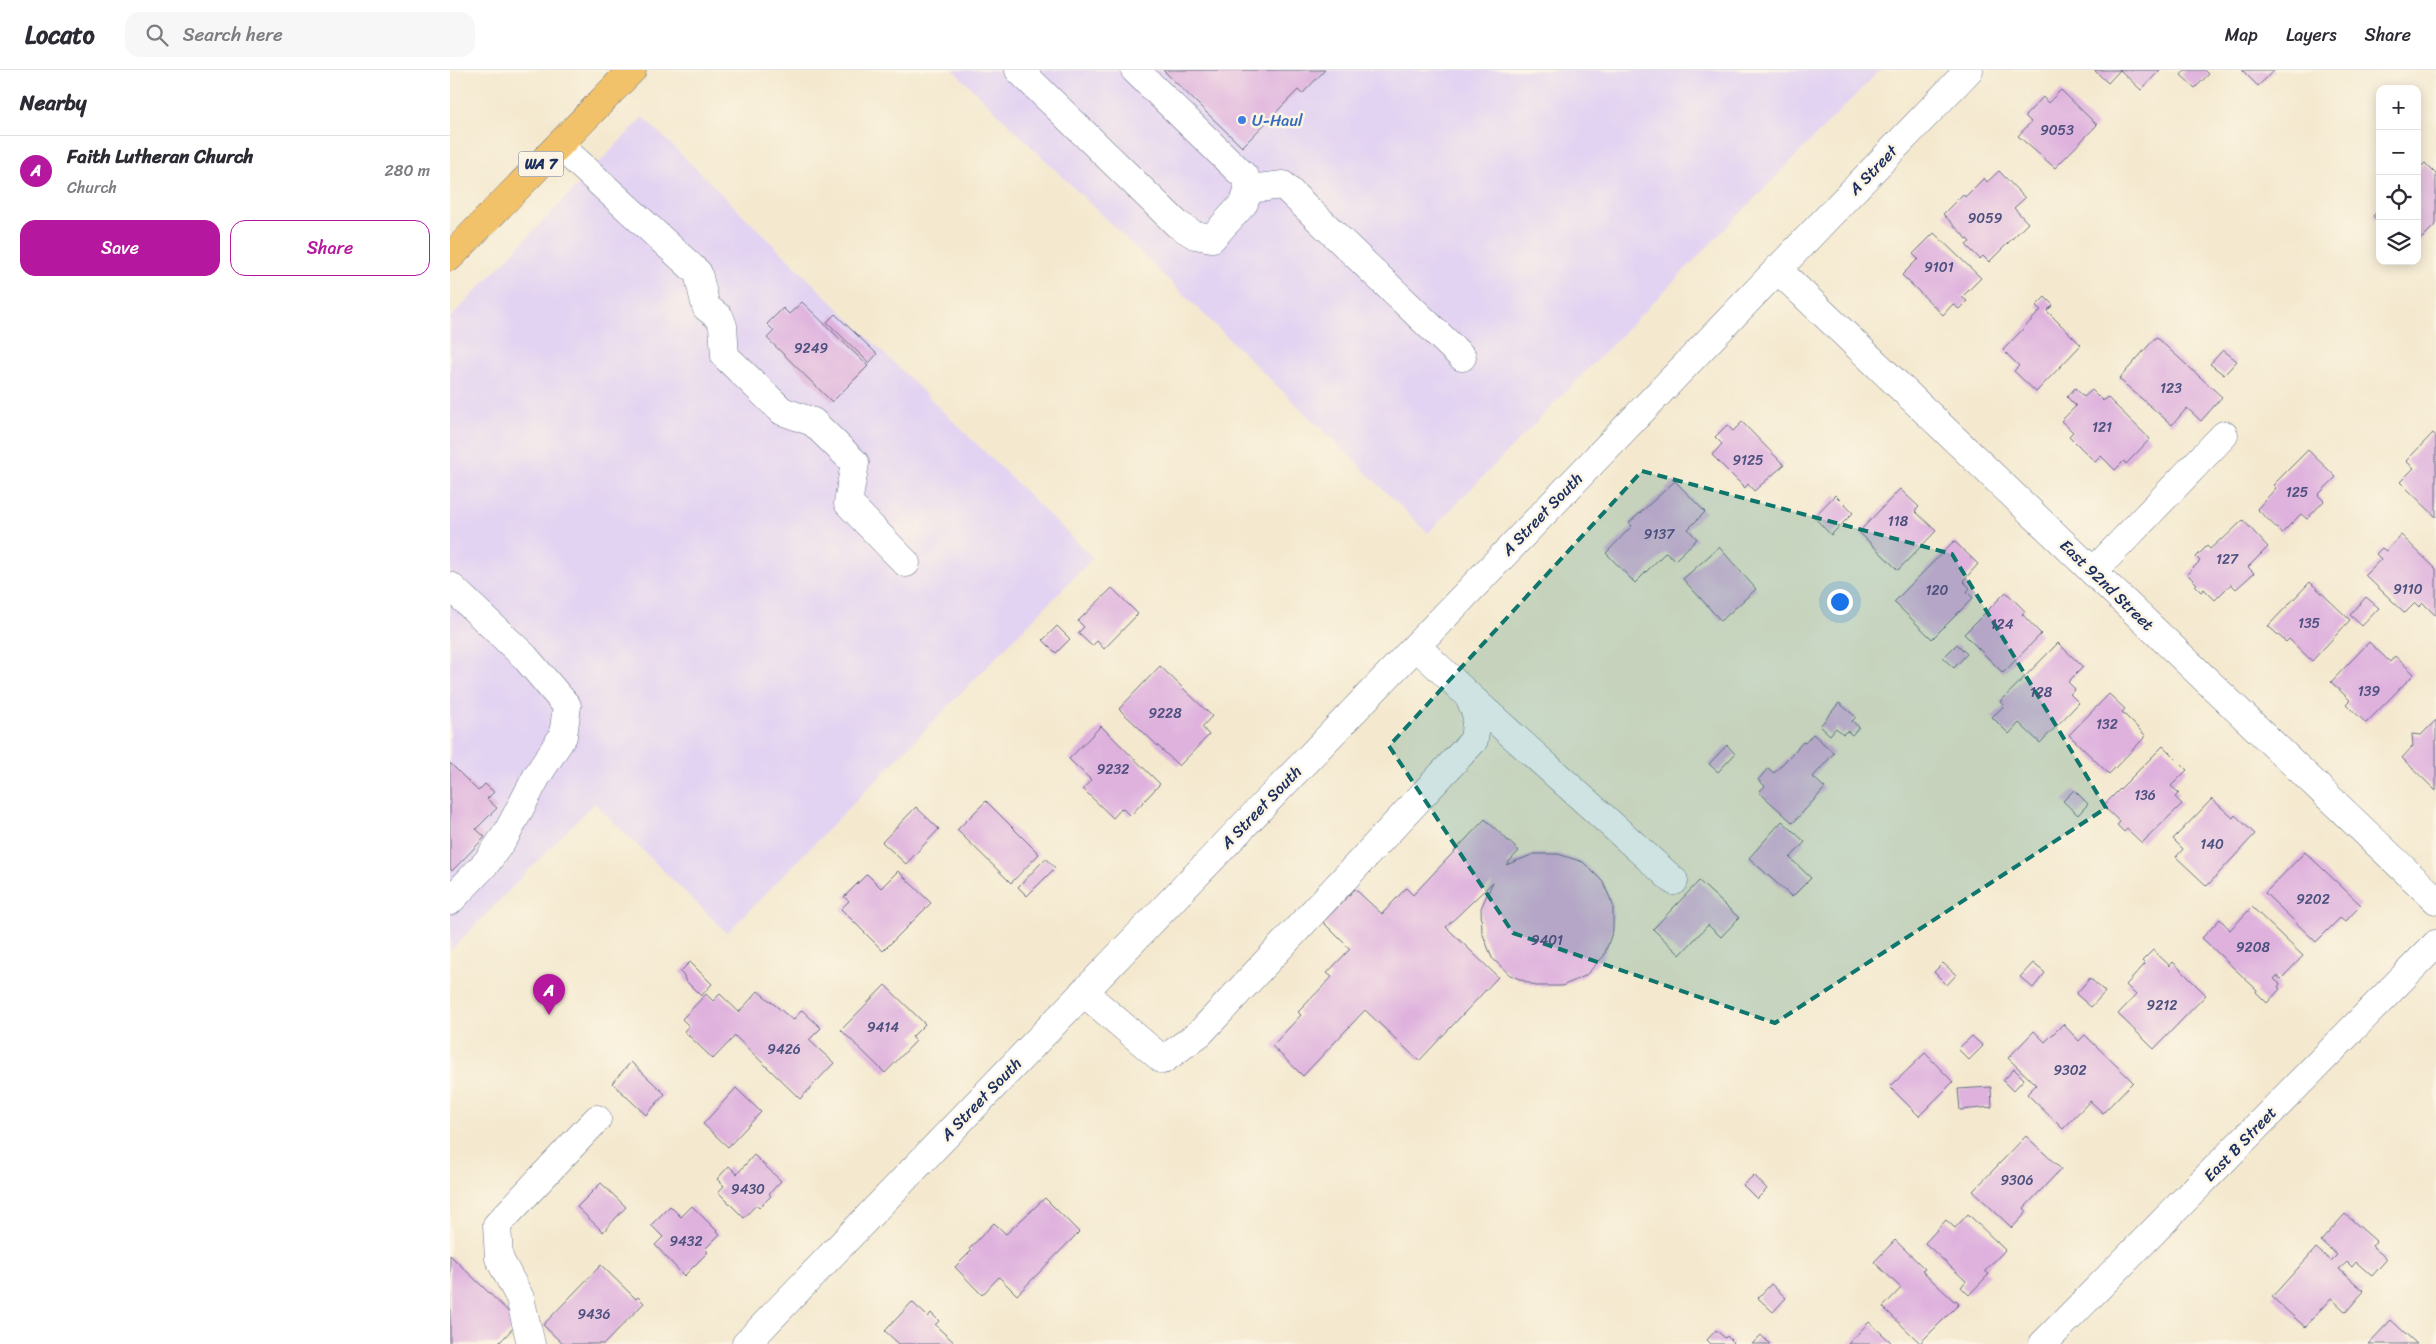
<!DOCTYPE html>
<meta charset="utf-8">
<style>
body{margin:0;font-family:Sriracha,sans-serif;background:#f7f7f7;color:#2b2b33}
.controls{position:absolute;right:15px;top:15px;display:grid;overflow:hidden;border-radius:10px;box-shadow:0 2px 12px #0003}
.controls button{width:45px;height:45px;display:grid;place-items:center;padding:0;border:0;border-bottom:1px solid #e1e1e2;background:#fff;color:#2b2b33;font:25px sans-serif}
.you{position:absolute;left:1389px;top:531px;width:18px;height:18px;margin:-12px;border:4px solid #fff;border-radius:50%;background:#1a73e8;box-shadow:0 0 0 8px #1a73e833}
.badge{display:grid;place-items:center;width:32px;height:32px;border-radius:50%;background:#b5179e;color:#fff;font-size:16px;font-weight:700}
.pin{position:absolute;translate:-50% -41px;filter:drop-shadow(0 1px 2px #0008)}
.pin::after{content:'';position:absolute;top:26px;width:18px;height:15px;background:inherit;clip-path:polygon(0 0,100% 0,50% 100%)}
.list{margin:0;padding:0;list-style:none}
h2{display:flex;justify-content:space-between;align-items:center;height:65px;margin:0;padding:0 20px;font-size:21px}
h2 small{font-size:16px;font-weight:400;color:#7c7c81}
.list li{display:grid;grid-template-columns:32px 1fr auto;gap:15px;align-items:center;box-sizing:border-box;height:70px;padding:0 20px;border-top:1px solid #e1e1e2}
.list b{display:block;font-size:19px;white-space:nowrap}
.list p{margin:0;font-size:16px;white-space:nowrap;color:#7c7c81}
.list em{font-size:16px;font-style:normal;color:#7c7c81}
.actions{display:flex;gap:10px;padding:15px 20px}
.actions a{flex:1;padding:11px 0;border:1px solid #b5179e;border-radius:15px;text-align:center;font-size:18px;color:#b5179e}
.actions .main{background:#b5179e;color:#fff}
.icon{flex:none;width:28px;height:28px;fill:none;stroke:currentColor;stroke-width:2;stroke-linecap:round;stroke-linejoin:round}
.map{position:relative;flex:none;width:1986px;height:1274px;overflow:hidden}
header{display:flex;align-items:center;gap:30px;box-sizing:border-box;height:70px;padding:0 25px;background:#fff;border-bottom:1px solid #e1e1e2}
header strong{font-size:24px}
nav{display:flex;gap:28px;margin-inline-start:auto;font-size:18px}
.search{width:350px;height:45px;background:#f7f7f7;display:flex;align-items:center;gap:12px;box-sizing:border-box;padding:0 18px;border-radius:15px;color:#7c7c81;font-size:19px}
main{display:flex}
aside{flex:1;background:#fff}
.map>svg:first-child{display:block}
</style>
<header>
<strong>Locato</strong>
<div class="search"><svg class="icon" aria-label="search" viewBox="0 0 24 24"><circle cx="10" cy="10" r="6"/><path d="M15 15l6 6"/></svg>Search here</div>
<nav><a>Map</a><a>Layers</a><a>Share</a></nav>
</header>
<main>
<aside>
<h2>Nearby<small></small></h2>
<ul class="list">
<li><span class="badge">A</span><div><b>Faith Lutheran Church</b><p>Church</p></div><em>280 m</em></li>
</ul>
<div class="actions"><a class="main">Save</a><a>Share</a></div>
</aside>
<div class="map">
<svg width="1986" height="1274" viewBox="0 0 1986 1274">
<rect width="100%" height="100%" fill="#fcf5e5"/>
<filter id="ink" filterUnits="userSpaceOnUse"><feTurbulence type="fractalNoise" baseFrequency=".02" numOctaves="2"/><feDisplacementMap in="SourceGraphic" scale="10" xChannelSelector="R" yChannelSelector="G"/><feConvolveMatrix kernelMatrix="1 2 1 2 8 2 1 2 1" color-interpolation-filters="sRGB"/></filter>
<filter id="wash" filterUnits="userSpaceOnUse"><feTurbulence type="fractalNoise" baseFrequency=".0096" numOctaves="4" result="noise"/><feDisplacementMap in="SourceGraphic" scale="20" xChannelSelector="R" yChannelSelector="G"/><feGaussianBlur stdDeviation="1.12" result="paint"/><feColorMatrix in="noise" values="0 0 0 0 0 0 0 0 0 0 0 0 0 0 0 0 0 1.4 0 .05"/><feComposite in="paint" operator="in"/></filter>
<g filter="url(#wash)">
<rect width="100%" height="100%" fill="#f4e9cf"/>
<g fill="#e3d3f2">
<polygon points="503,0 1430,0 978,463"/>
<polygon points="193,47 643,488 277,863 144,733 0,881 0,248"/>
</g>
<g id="blocks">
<g fill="#dfb2de">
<polygon points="713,0 875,0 852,24 848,20 792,77"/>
<polygon points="1644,0 1710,0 1691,20 1670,0 1658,13"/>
<polygon points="1735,0 1755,0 1759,4 1745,18 1731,5"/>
<polygon points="1792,0 1825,0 1808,16"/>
<polygon points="1611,20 1647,55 1605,98 1568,66 1581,52 1575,46 1593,27 1598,33"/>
<polygon points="1975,93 1986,104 1986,154 1967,173 1967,100"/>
<polygon points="1549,101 1575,128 1564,138 1578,153 1539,192 1533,186 1530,189 1516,175 1520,172 1493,144 1513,124 1515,127 1534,108 1537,112"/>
<polygon points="1930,138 1930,153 1923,146"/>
<polygon points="1484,163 1531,208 1512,227 1517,231 1509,239 1503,234 1493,245 1452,205 1468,189 1463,184"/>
<polygon points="1595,227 1603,235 1597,241 1631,275 1586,322 1564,301 1569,296 1553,280 1591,240 1586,236"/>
<polygon points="352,232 418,296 382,332 317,268 324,261 317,254 333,238 339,244"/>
<polygon points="385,244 427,284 419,293 377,252"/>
<polygon points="1706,267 1772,327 1751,351 1737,338 1722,355 1669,309"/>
<polygon points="1773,280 1787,291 1774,305 1760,294"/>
<polygon points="1625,318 1634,327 1642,320 1653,331 1657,327 1700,369 1676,394 1674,391 1665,400 1651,386 1645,392 1619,366 1623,362 1611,351 1626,336 1617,327"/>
<polygon points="1292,352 1334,395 1304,421 1298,414 1295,418 1262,385 1272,374 1265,367 1277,355 1283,361"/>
<polygon points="1983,363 1986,366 1986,447 1950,412 1964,398 1956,391"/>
<polygon points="1858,380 1886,407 1868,425 1874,431 1857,449 1851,444 1832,463 1807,439 1826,418 1823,415"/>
<polygon points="1225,411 1255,442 1238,459 1247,469 1225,490 1216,482 1185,513 1156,483 1182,456 1179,453"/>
<polygon points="1450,419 1469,437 1465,441 1486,461 1448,500 1409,462"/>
<polygon points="1385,425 1403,443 1381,465 1364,447"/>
<polygon points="1793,450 1818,477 1798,497 1804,503 1786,519 1781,514 1765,530 1754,519 1751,522 1745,516 1747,514 1737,504 1750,491 1746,487 1757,476 1760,479 1771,469 1772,470"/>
<polygon points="1951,465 1986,499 1986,546 1973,533 1969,537 1965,533 1955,543 1915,505 1931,489 1926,484 1932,478 1936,481"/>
<polygon points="1504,471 1528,494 1513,511 1520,518 1517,522 1523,528 1482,569 1444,532"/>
<polygon points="1269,477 1306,519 1271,551 1233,509"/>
<polygon points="1860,512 1900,550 1862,591 1839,569 1836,572 1818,556"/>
<polygon points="662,518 688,544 654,579 647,571 642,576 628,563 634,557 628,551"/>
<polygon points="1556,522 1575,541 1572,544 1591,564 1553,603 1514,564"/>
<polygon points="1916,527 1929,538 1912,556 1900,545"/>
<polygon points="607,556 620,569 606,583 593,570"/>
<polygon points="1919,572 1940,592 1945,586 1964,604 1916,653 1896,634 1900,630 1881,612"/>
<polygon points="1608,573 1633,597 1618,612 1625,619 1620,624 1629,633 1590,673 1569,653 1559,664 1542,647 1554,636 1550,632"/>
<polygon points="1507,574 1517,584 1504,598 1493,588"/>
<polygon points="710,596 762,646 752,657 759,665 729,696 669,639"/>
<polygon points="1659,624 1675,639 1672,642 1696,666 1659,704 1619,665"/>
<polygon points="1389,633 1406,647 1402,651 1409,657 1402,665 1397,661 1393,664 1386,658 1380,665 1370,656"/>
<polygon points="1986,650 1986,721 1952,688 1963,676 1962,664 1971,665"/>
<polygon points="651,656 710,714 680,746 672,738 663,748 633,719 641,710 619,689"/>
<polygon points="1363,664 1384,683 1363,707 1375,718 1343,753 1309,722 1315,716 1308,710 1318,698 1324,703 1353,672 1355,673"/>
<polygon points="1277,675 1285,684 1268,702 1259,694"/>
<polygon points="1713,676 1737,700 1721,716 1729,723 1725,727 1732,734 1692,773 1677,759 1674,762 1667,755 1670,752 1653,736"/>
<polygon points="0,693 28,721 35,714 44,722 37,729 47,738 26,759 35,767 2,801 0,798"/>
<polygon points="1624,720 1638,734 1628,745 1613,731"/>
<polygon points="1762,729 1783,748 1785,745 1805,764 1757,816 1726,787 1733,779 1723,769"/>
<polygon points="536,731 589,784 561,813 507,760"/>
<polygon points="466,737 489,759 456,794 432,772"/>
<polygon points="1035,749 1069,781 1056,795 1084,784 1108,784 1133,792 1153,812 1163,835 1163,860 1154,886 1135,906 1112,916 1086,916 1060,905 1042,888 1032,862 1031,838 1043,812 996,857 1048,907 969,991 915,940 853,1006 822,976 851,945 848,942 882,907 877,903 900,879 873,852 905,819 932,844 956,818 963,825"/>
<polygon points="1332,751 1355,772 1340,788 1361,808 1342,827 1299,788"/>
<polygon points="1855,782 1911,835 1895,852 1890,848 1866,872 1815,823"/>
<polygon points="596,788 605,798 577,826 568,817"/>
<polygon points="448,801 481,833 433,881 391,839 399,831 394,827 417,804 431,818"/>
<polygon points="1249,811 1289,848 1271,867 1258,855 1230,885 1203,859"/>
<polygon points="1802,837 1853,886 1831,909 1827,906 1824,909 1830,914 1828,917 1830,919 1817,933 1806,922 1807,920 1752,868 1770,849 1780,860"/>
<polygon points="1703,880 1720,896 1723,892 1756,925 1704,979 1668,944 1686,925 1676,915 1695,894 1692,891"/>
<polygon points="240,892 262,914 251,926 234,909 235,907 230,902"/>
<polygon points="1493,893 1506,905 1497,915 1484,902"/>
<polygon points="1583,893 1595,903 1583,918 1570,907"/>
<polygon points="1640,908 1655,922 1641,937 1626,924"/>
<polygon points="435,915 475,954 462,967 466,971 435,1003 391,960"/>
<polygon points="308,921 343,950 352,940 371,958 359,970 384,993 350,1029 285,966 263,989 234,961 239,956 232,949 256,924 263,931 270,924 289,942"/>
<polygon points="1613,954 1629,971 1635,965 1683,1012 1653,1043 1640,1031 1613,1059 1577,1024 1586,1015 1558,988 1584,961 1595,972"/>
<polygon points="1522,966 1533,976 1519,990 1508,979"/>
<polygon points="1475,983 1503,1012 1469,1046 1440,1017"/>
<polygon points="181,992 215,1024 196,1045 162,1013"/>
<polygon points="1564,999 1574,1009 1563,1021 1553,1011"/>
<polygon points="1541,1017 1542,1037 1510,1040 1508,1019"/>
<polygon points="286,1018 311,1042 278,1077 253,1054"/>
<polygon points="1576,1066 1611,1099 1574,1138 1577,1142 1562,1158 1523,1121"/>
<polygon points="304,1085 331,1111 319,1124 321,1126 309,1138 306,1135 294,1148 268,1122 274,1116 267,1109 279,1096 287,1104"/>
<polygon points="1304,1105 1317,1119 1307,1129 1293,1115"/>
<polygon points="151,1113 176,1137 153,1162 127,1137"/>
<polygon points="595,1128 629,1162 567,1225 549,1207 532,1225 505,1197 521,1181 519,1179 544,1153 556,1164"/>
<polygon points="220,1136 231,1147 242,1136 270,1164 255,1179 258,1182 234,1206 205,1175 213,1167 201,1155"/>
<polygon points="1518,1144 1555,1180 1535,1201 1539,1204 1519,1225 1511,1217 1516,1211 1475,1173 1496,1150 1505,1158"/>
<polygon points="1895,1144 1926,1171 1922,1176 1937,1189 1922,1206 1906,1192 1902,1197 1897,1192 1889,1199 1914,1221 1896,1242 1881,1228 1855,1257 1822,1227 1866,1178 1881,1191 1887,1185 1871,1171"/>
<polygon points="1445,1170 1475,1199 1472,1201 1504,1231 1506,1230 1509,1234 1470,1273 1433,1237 1451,1218 1424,1192"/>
<polygon points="0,1185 69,1252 48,1274 0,1274"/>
<polygon points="151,1195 186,1229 188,1227 194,1233 154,1274 113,1274 93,1255"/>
<polygon points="1321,1214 1336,1228 1323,1242 1308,1228"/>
<polygon points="462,1232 478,1247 481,1243 489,1251 485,1255 506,1274 449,1274 435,1261"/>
<polygon points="1941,1250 1967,1274 1918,1274"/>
<polygon points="1419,1252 1443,1274 1398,1274"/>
<polygon points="1266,1260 1275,1268 1277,1266 1285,1274 1261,1274 1257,1270"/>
<polygon points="1311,1265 1320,1274 1302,1274"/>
</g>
</g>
</g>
<g filter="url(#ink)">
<use href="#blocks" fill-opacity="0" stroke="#677086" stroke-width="1"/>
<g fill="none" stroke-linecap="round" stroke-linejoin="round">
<g stroke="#677086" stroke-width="29">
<g id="minor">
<polyline points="569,0 727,154 745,165 762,168 794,133 799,119 795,107 685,0"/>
<polyline points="109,75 248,203 256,237 270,248 273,256 275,286 332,341 363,352 405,393 398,433 456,493"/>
<polyline points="799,119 833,115 1012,287"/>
<polyline points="1327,199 1986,830"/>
<polyline points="1643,502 1774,365"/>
<polyline points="0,516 75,587 117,636 113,666 87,706 57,763 37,792 0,831"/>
<polyline points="1019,626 1224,811"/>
<polyline points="633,922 713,990 750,963 1024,670 1027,646 1019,626 966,576"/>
<polyline points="81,1274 70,1228 49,1188 47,1155 147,1049"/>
<polyline points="296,1274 1519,0"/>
<polyline points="1593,1274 1986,874"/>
</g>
</g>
<g stroke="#677086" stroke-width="29">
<polyline id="major" points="0,187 182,0"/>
</g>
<use href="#minor" stroke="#fff" stroke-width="28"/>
<use href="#major" stroke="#f2c26a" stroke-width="28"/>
</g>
</g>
<path fill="#0f766e" fill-opacity="0.2" stroke="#0f766e" stroke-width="4" stroke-dasharray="10 6" stroke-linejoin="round" d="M 1192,401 L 1502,484 L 1656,738 L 1325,953 L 1063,863 L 939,676 Z"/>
<circle fill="#3f7fe0" stroke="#fcf5e5" stroke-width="2" cx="792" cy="50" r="5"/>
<g text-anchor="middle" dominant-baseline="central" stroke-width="5" stroke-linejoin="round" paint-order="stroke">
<g font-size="14" fill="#4c507e">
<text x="1607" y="60">9053</text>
<text x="1535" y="148">9059</text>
<text x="1489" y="197">9101</text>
<text x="361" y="278">9249</text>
<text x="1721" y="318">123</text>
<text x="1652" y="357">121</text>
<text x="1298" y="390">9125</text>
<text x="1847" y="422">125</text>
<text x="1448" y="451">118</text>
<text x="1209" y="464">9137</text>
<text x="1777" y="489">127</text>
<text x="1958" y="519">9110</text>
<text x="1487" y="520">120</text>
<text x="1859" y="553">135</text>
<text x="1552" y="554">124</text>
<text x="1919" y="621">139</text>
<text x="1591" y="622">128</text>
<text x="715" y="643">9228</text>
<text x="1657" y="654">132</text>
<text x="663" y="699">9232</text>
<text x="1695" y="725">136</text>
<text x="1762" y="774">140</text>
<text x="1863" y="829">9202</text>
<text x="1097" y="870">9401</text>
<text x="1803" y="877">9208</text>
<text x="1712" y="935">9212</text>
<text x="433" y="957">9414</text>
<text x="334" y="979">9426</text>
<text x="1620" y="1000">9302</text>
<text x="1567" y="1110">9306</text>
<text x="298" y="1119">9430</text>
<text x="236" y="1171">9432</text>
<text x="144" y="1244">9436</text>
</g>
<rect fill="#fcf5e5" stroke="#5e6a86" stroke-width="1" x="68.5" y="81.5" width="45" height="25" rx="4"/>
<g font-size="15" font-weight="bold" fill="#1b2f5e">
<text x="91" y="94">WA 7</text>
</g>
<g font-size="16" fill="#366cbe" stroke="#fcf5e5" text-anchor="start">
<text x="802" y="50">U-Haul</text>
</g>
<g font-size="16" fill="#1b2f5e" stroke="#fcf5e5">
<text transform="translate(1423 100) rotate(-46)">A Street</text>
<text transform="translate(1092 444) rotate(-46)">A Street South</text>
<text transform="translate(1657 515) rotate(44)">East 92nd Street</text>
<text transform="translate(811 737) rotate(-46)">A Street South</text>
<text transform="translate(531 1029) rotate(-46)">A Street South</text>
<text transform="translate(1790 1074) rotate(-46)">East B Street</text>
</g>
</g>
</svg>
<div class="controls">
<button>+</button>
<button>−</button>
<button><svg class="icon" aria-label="locate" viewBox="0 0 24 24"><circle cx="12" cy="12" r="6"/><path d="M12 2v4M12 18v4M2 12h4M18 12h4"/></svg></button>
<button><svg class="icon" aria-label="layers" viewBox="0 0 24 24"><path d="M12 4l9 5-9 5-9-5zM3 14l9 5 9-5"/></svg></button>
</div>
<div class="you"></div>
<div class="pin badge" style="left:99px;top:945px">A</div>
</div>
</main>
